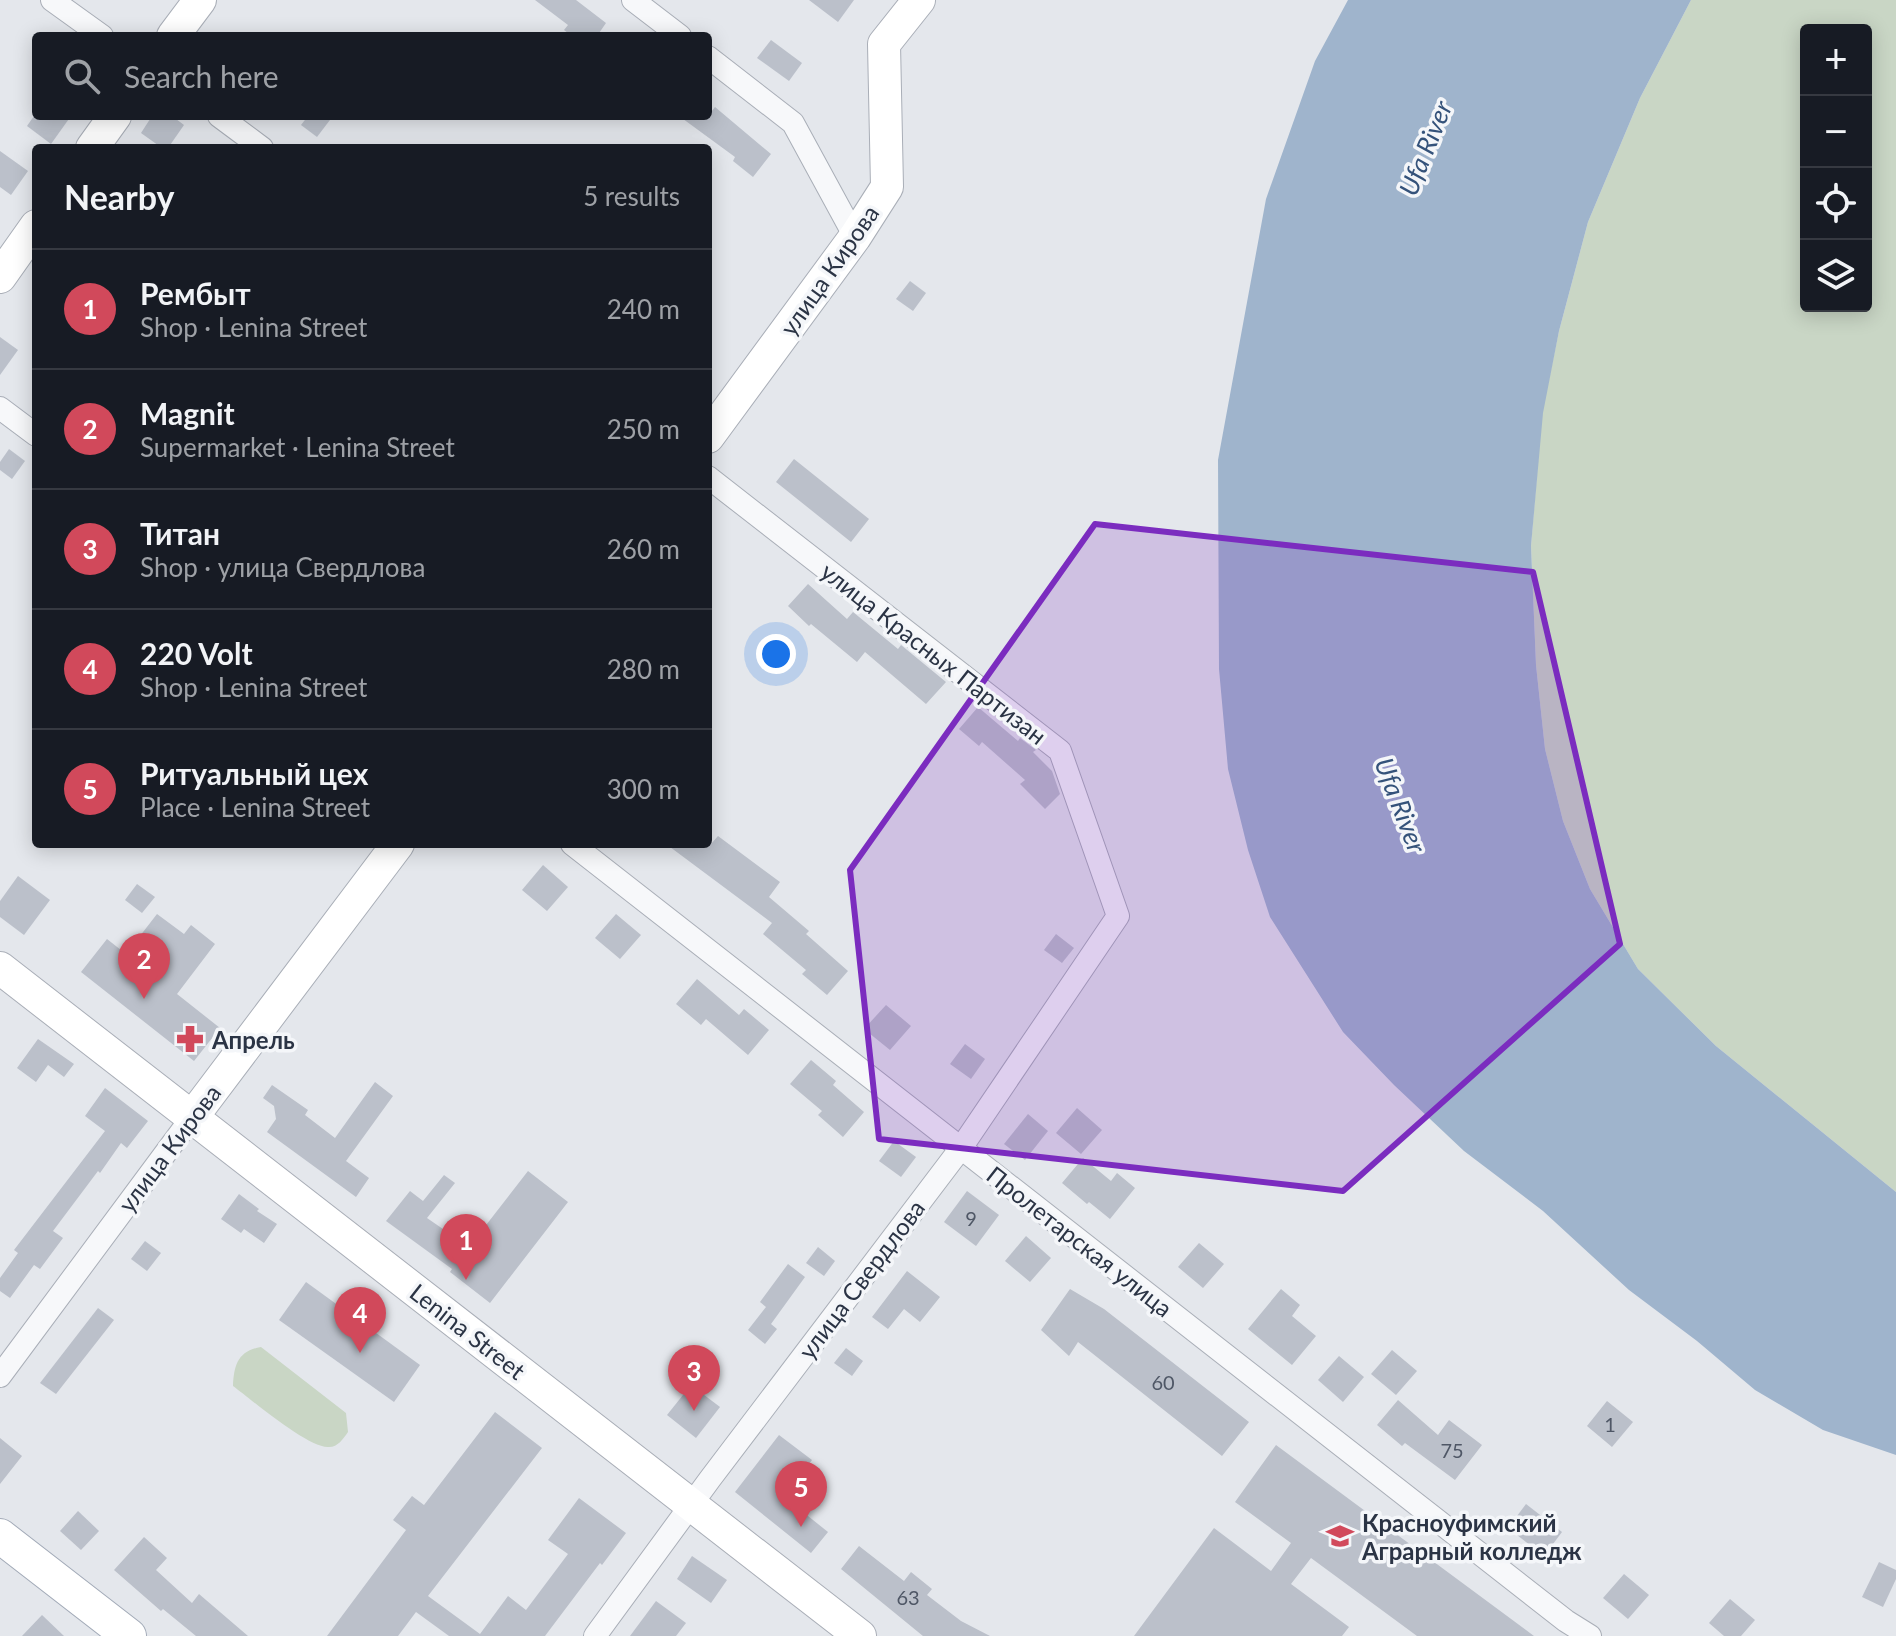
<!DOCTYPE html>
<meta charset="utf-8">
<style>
body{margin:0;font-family:Lato,sans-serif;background:#20242c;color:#f1f3f6}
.controls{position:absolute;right:24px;top:24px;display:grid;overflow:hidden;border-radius:8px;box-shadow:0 4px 20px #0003}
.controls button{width:72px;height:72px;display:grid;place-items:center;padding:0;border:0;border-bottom:2px solid #363941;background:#171b24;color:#f1f3f6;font:40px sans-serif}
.you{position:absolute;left:776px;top:654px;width:28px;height:28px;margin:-20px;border:6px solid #fff;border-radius:50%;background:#1a73e8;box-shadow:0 0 0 12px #1a73e833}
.badge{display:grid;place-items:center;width:52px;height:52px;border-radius:50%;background:#d1495b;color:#fff;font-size:26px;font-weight:700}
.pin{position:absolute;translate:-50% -66px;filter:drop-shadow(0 2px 4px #0008)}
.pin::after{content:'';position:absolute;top:42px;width:28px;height:24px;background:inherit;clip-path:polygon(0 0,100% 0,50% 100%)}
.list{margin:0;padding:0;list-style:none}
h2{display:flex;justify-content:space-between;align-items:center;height:104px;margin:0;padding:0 32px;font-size:34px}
h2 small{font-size:26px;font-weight:400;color:#9ea1a6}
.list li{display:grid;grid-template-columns:52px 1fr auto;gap:24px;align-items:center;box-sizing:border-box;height:120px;padding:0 32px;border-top:2px solid #363941}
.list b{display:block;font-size:30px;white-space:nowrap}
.list p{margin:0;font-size:26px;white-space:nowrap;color:#9ea1a6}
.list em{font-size:26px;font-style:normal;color:#9ea1a6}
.icon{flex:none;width:44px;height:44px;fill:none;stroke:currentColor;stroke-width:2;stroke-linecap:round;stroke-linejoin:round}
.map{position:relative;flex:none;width:1896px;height:1636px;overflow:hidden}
.search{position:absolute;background:#171b24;box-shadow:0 4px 20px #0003;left:32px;top:32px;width:680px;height:88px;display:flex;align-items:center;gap:20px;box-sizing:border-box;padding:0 28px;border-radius:8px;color:#9ea1a6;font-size:30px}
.panel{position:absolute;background:#171b24;box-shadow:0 4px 20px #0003;left:32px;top:144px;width:680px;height:704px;border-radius:8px}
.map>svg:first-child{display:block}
</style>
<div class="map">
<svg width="1896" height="1636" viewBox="0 0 1896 1636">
<rect width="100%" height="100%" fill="#e4e7ec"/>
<g fill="#c9d6c5" fill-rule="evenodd">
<path d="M 1691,0 L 1896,0 L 1896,1192 L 1716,1046 L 1638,969 L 1590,889 L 1563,821 L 1545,749 L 1536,665 L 1531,546 L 1542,413 L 1559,331 L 1588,222 L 1640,98 ZM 1806,30 L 1866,30 L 1866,306 L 1806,306 Z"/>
<path d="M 261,1347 L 346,1413 L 348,1432 C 343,1439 338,1447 329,1447 C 309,1449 252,1400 233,1386 C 234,1365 238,1351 261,1347 Z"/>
</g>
<polygon fill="#9fb4cc" points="1348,0 1691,0 1640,98 1588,222 1559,331 1543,413 1531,546 1536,665 1545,749 1563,821 1590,889 1638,969 1716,1046 1896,1192 1896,1455 1823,1430 1755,1390 1697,1341 1629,1290 1543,1211 1464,1151 1394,1085 1343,1032 1270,917 1248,850 1228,769 1219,669 1218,460 1266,199 1315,61"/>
<g fill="#bbc0ca">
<polygon points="535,0 576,0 606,23 597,36 572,36 564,30 568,25"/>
<polygon points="809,0 854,0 838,22"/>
<polygon points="771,40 802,63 789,81 757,58"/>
<polygon points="715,107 771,154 753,177 733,161 735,157 679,116 708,116"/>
<polygon points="34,116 71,116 51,144 27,126"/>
<polygon points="152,116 172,116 184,125 168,148 162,148 141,133"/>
<polygon points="308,116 333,116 317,137 301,125"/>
<polygon points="0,151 28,171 11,195 0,187"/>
<polygon points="910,281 926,293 913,311 896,299"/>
<polygon points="0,337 18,350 0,375"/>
<polygon points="9,449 25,461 12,479 0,470 0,462"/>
<polygon points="794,459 869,519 851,542 776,482"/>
<polygon points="808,584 847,619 853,612 898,649 901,645 946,682 926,704 865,652 857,662 811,624 809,626 788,606"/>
<polygon points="978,707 1018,741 1020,738 1036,750 1033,752 1052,771 1060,794 1045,809 1020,784 1025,780 982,742 979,746 959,729"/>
<polygon points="718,836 780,882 769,897 809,931 806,934 848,971 827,995 802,974 806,970 763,934 772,923 666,844 711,844"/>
<polygon points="543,865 568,887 547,911 522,890"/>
<polygon points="18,876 50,900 24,935 0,917 0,901"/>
<polygon points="137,884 155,897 142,913 125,900"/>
<polygon points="157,914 184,934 191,925 215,944 177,994 220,1028 194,1061 81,972 107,939 126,954"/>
<polygon points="616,914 641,935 620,959 595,938"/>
<polygon points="1056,934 1074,948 1062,963 1044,950"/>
<polygon points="697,979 739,1015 744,1009 769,1030 748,1055 706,1019 701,1025 676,1004"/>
<polygon points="886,1005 911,1026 890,1050 864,1029"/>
<polygon points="38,1039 74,1064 64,1077 48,1065 36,1082 17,1068"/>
<polygon points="965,1044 985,1059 971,1079 950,1064"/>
<polygon points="811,1060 836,1081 833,1085 864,1112 843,1137 818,1115 822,1111 790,1084"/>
<polygon points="375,1082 393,1096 346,1161 369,1178 356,1197 267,1132 276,1119 274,1106 263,1098 272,1085 308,1110 305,1115 335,1138"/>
<polygon points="105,1088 148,1121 127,1148 121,1143 100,1173 98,1171 53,1231 63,1238 40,1269 34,1265 10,1298 0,1291 0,1278 18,1253 14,1250 105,1131 85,1116"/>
<polygon points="1077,1108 1102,1130 1081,1154 1056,1133"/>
<polygon points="1028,1114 1048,1131 1025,1160 1004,1144"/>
<polygon points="894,1141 916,1157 901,1177 879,1161"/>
<polygon points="1083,1158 1111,1181 1117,1173 1135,1188 1110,1219 1089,1202 1087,1204 1062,1183"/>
<polygon points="528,1171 568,1202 490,1303 450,1272 452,1269 386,1221 410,1191 423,1201 444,1175 455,1183 427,1218 469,1247"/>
<polygon points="967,1191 999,1215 976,1246 944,1222"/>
<polygon points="239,1194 259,1209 257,1211 277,1224 264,1243 244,1229 241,1233 221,1219"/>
<polygon points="1026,1236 1051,1258 1030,1282 1005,1261"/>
<polygon points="145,1241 161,1253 147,1271 131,1259"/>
<polygon points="1199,1243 1224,1264 1203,1288 1178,1267"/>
<polygon points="818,1247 835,1261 824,1276 806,1263"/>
<polygon points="788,1264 805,1277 771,1324 777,1329 765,1344 748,1330 766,1307 760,1302"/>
<polygon points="907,1271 940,1297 920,1322 904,1309 888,1329 872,1317"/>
<polygon points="306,1282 420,1365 394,1402 279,1320"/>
<polygon points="1070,1289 1104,1309 1249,1422 1222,1456 1078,1342 1069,1356 1041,1330"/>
<polygon points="1281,1289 1300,1305 1292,1316 1316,1336 1292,1365 1248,1329"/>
<polygon points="98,1308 114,1320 56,1394 40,1383"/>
<polygon points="846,1348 863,1361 852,1376 834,1363"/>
<polygon points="1392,1350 1417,1371 1396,1395 1371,1374"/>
<polygon points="1339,1356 1364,1377 1343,1402 1318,1380"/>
<polygon points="691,1385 720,1407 696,1438 667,1415"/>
<polygon points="1398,1400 1438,1435 1449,1420 1482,1445 1455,1480 1405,1443 1402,1446 1377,1425"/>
<polygon points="1607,1401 1633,1422 1612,1447 1587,1426"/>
<polygon points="495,1412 542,1448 428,1596 480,1634 508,1596 526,1610 568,1554 548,1540 579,1498 626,1533 602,1565 600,1563 545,1636 449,1636 416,1612 398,1636 327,1636 406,1530 393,1520 412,1496 424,1505"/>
<polygon points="779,1435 812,1460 783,1496 828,1532 811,1553 735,1492"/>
<polygon points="0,1438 22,1456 0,1484"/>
<polygon points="1276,1445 1534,1636 1417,1636 1311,1558 1291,1584 1349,1627 1342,1636 1134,1636 1214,1528 1271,1571 1291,1543 1235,1502"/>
<polygon points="1526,1504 1562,1532 1544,1556 1508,1528"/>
<polygon points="78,1511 99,1531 81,1550 60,1531"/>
<polygon points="144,1537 167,1558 156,1570 192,1603 199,1594 248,1636 196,1636 163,1609 161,1611 114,1570"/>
<polygon points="859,1546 904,1581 911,1572 932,1589 927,1595 961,1621 990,1636 923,1636 841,1569"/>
<polygon points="692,1556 727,1580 711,1603 677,1579"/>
<polygon points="1879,1562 1896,1570 1896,1579 1883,1607 1862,1597"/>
<polygon points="1624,1574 1649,1595 1628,1619 1603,1598"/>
<polygon points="1730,1599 1755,1620 1741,1636 1724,1636 1709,1623"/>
<polygon points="656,1601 686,1623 676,1636 630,1636"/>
<polygon points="42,1615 64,1636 22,1636"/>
</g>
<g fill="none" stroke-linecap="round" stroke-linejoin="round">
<g stroke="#a9aeb7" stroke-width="24">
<g id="street">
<polyline points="52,0 102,36"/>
<polyline points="633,0 680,36"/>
<polyline points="708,57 793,123 855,237"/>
<polyline points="219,116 262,148"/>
<polyline points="0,408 36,435"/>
<polyline points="572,844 1566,1621 1590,1636"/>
<polyline points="0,1376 193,1116"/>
<polyline points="595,1636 710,1479 961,1148 1118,916 1060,751 708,477"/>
</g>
</g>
<g stroke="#a9aeb7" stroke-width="34">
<g id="secondary">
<polyline points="173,36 200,0"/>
<polyline points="92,148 115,116"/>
<polyline points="0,277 36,226"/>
<polyline points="708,437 855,237 887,187 884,44 919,0"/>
<polyline points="0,968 860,1636"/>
<polyline points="193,1116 398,844"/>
</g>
</g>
<g stroke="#a3abb8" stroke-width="36">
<polyline id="primary" points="0,1536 129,1636"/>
</g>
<use href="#street" stroke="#f7f8fa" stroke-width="22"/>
<use href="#secondary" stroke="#fff" stroke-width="32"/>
<use href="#primary" stroke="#fff" stroke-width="34"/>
</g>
<path fill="#7b2cbf" fill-opacity="0.2" stroke="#7b2cbf" stroke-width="6" stroke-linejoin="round" d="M 1095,524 L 1533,572 L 1620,944 L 1343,1191 L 879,1139 L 850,870 Z"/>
<defs>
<g id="pharmacy-bare" transform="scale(2.16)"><path d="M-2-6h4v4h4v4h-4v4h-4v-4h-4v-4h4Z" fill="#d1495b" stroke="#f4f6f9" stroke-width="2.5" paint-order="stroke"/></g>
<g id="university-bare" transform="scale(2.16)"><path d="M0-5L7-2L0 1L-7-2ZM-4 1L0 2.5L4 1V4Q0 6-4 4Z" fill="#d1495b" stroke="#f4f6f9" stroke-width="2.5" paint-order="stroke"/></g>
</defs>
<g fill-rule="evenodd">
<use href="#pharmacy-bare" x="190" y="1039"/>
<use href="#university-bare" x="1340" y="1536"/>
</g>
<g text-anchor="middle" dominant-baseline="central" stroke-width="7" stroke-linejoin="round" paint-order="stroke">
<g font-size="20" fill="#4f5766">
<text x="971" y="1218">9</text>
<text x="1163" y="1382">60</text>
<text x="1610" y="1424">1</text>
<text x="1452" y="1450">75</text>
<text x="908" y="1597">63</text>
</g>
<g font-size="24" fill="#2b3445" stroke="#f4f6f9">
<text transform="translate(829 270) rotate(-55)">улица Кирова</text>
<text transform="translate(934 653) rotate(38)">улица Красных Партизан</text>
<text transform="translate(169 1148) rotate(-53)">улица Кирова</text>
<text transform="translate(1080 1241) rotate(38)">Пролетарская улица</text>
<text transform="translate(861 1279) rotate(-53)">улица Свердлова</text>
<text transform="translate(468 1331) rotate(38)">Lenina Street</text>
</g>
<g font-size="24" font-weight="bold" fill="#2b3445" stroke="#f4f6f9" text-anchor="start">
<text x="212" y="1039">Апрель</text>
<text x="1362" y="1522">Красноуфимский<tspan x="1362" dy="28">Аграрный колледж</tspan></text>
</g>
<g font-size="26" font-style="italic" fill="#34527a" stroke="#f4f6f9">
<text transform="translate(1425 148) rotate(-68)">Ufa River</text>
<text transform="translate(1401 805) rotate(69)">Ufa River</text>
</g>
</g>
</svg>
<div class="controls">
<button>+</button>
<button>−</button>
<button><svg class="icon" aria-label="locate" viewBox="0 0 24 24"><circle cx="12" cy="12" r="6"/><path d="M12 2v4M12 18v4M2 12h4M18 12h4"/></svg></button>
<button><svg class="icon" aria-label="layers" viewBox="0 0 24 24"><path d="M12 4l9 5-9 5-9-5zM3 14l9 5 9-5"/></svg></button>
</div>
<div class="you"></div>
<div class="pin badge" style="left:466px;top:1280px">1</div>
<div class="pin badge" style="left:144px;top:999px">2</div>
<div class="pin badge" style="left:694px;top:1411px">3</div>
<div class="pin badge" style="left:360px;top:1353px">4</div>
<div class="pin badge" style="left:801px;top:1527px">5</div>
<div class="search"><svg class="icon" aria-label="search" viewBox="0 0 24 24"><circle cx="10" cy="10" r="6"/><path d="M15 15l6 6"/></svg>Search here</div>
<section class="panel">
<h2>Nearby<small>5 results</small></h2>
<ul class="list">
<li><span class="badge">1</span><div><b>Рембыт</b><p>Shop · Lenina Street</p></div><em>240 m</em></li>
<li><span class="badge">2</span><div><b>Magnit</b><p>Supermarket · Lenina Street</p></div><em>250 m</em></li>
<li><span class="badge">3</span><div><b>Титан</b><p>Shop · улица Свердлова</p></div><em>260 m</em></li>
<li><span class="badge">4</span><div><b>220 Volt</b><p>Shop · Lenina Street</p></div><em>280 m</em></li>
<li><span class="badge">5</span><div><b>Ритуальный цех</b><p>Place · Lenina Street</p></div><em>300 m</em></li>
</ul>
</section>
</div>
